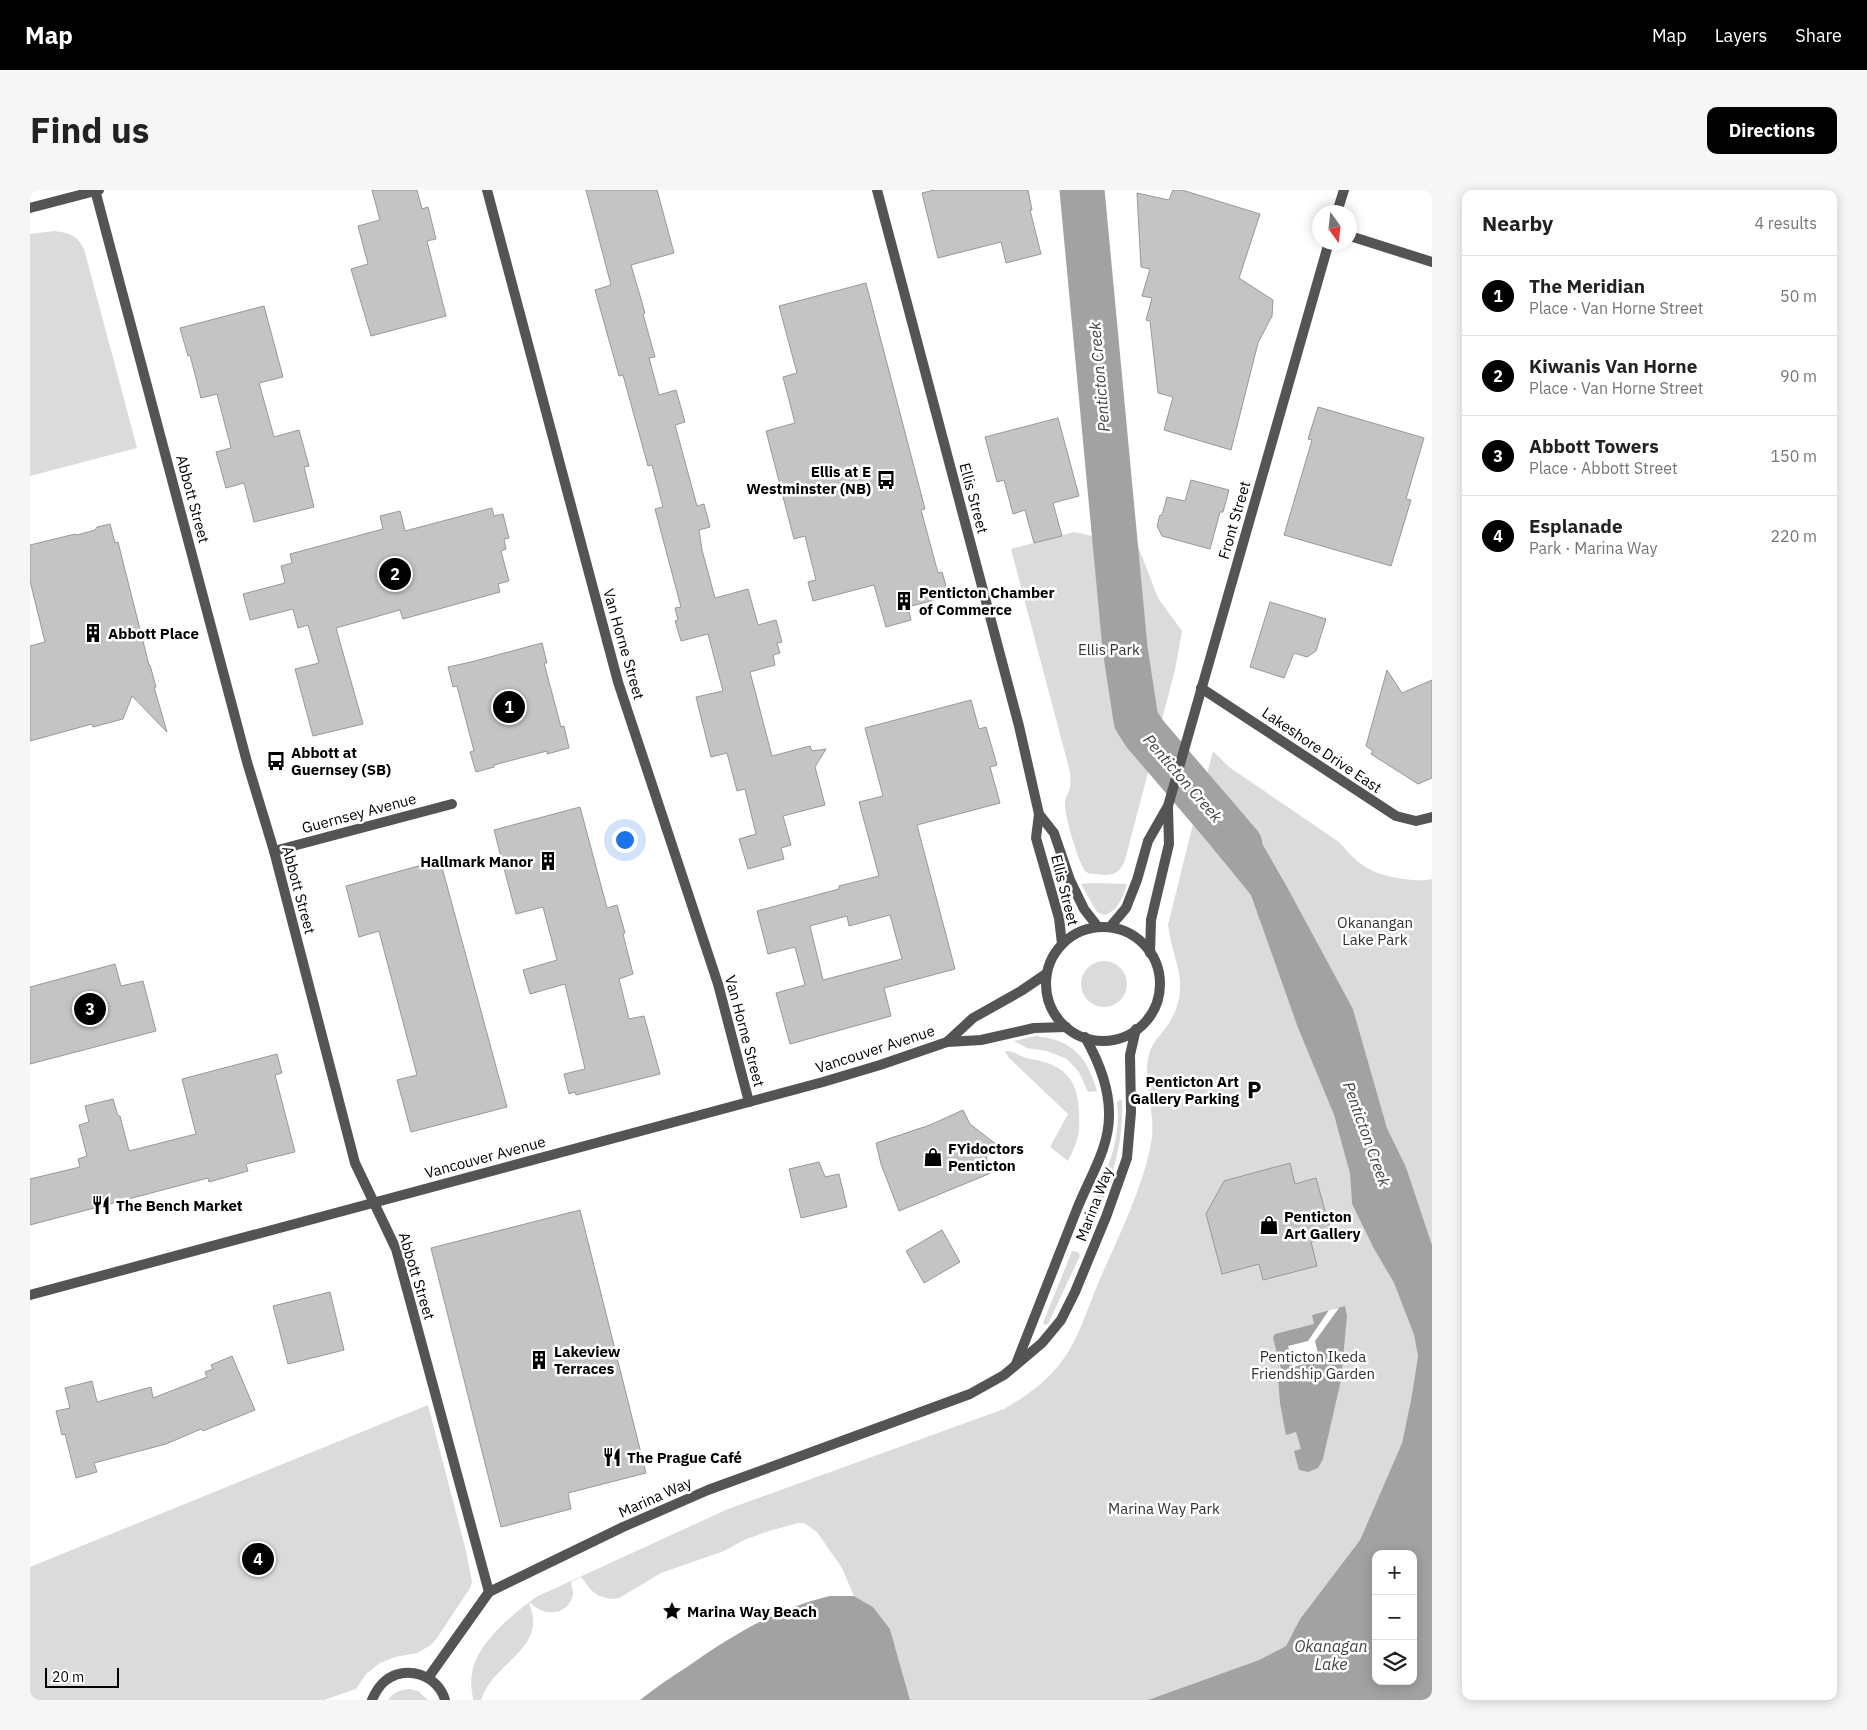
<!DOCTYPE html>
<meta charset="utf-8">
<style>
body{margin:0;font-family:"IBM Plex Sans",sans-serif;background:#f6f6f6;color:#222}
.controls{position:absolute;right:15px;bottom:15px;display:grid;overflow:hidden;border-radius:10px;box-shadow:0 2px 12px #0003}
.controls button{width:45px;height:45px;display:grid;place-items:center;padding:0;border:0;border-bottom:1px solid #e0e0e0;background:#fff;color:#222;font:25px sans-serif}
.compass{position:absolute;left:1282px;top:15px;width:45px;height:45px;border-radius:50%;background:#fff;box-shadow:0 2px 12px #0003;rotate:165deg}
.scale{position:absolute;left:15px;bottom:12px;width:74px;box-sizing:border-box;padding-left:5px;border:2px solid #000;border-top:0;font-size:14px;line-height:18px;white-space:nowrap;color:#000;-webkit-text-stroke:4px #fff;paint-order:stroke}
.you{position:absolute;left:594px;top:649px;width:18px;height:18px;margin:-12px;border:4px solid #fff;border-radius:50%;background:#1a73e8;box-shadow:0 0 0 8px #1a73e833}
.badge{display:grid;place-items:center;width:32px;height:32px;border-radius:50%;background:#000;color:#fff;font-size:16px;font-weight:700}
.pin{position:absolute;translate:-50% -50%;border:2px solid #fff;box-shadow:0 1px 5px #0006}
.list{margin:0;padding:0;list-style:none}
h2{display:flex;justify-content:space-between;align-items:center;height:65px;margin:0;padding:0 20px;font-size:21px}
h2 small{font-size:16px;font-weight:400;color:#767676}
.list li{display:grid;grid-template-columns:32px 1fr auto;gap:15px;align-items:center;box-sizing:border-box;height:80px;padding:0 20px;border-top:1px solid #e0e0e0}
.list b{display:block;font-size:19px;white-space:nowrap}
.list p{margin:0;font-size:16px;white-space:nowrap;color:#767676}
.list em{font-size:16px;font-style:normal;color:#767676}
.icon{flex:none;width:28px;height:28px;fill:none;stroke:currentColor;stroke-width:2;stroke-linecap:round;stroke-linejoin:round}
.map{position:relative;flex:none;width:1402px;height:1510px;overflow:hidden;border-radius:10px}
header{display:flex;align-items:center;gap:30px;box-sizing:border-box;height:70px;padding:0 25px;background:#000;color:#fff}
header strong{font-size:24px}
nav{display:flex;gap:28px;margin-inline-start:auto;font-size:18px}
.intro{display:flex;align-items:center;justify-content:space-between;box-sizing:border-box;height:120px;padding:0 30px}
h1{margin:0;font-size:35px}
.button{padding:12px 22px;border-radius:10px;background:#000;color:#fff;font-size:18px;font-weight:700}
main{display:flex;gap:30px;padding:0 30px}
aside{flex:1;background:#fff;border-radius:10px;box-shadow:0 2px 12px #0003}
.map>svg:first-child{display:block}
</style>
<header>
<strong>Map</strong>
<nav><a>Map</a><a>Layers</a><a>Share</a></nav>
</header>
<div class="intro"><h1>Find us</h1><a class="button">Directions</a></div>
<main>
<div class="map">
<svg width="1402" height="1510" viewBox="0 0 1402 1510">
<rect width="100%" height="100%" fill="#fff"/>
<g fill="#dbdbdb">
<path d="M 24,41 C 41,43 46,45 54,59 L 107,258 L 0,286 L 0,44 Z"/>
<path d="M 1044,342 L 1108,356 L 1128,408 L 1152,441 L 1145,480 L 1095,670 C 1091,680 1086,685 1075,685 C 1069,684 1062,685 1056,682 C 1049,676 1035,626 1035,616 C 1034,609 1038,604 1040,598 C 1041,593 1040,587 1040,582 L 981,359 Z"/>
<path d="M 1183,561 L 1199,577 L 1309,652 C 1318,662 1328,674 1341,680 C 1354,687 1388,693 1402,689 L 1402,1055 L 1376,977 L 1357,938 L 1323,819 L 1225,641 L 1176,588 Z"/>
<path d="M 1163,634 L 1221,704 L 1268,838 L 1304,925 L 1320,984 L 1322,1014 L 1344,1059 L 1364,1093 L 1384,1145 L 1388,1166 L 1381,1210 L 1372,1253 L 1330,1350 L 1270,1429 L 1256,1456 L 1229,1470 L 1118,1510 L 880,1510 L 860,1439 L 843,1417 L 824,1406 L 812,1378 L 787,1342 L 774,1333 L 768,1333 L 739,1341 L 714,1350 L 694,1361 L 631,1383 L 589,1408 L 580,1409 L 567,1405 L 561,1400 L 551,1387 L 541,1392 C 542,1396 543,1401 543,1404 C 539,1426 514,1427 501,1413 L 499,1414 C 519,1458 462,1473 451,1510 L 443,1510 C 442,1501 440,1492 442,1483 C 447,1453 483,1424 506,1407 L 698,1319 L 974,1219 C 996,1206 1017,1192 1032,1171 C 1048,1150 1057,1120 1067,1096 C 1086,1051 1115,996 1122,947 C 1125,920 1112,891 1119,864 C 1123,849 1137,840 1143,826 C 1160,790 1142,770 1138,735 Z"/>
<path d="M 1062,693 L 1097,694 C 1093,707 1088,721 1074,725 L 1067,722 L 1051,694 Z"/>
<circle cx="1074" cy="794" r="23"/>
<path d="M 1006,846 C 1043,850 1057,867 1067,901 L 1058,902 L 1049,882 L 1037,869 L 1017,861 L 997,858 L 984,851 Z"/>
<path d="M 975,861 C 985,861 991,867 1000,869 C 1033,874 1048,888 1049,922 C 1049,930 1050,938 1048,946 C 1046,954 1042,963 1038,971 L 1020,957 L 1038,924 L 979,868 Z"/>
<path d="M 1091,909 L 1092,911 C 1094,953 1082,988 1067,1026 L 1061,1032 L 1057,1027 C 1073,989 1092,954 1087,912 Z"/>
<polygon points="1042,1061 1048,1062 1050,1066 1018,1134 1015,1135 1013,1133"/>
<polygon points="398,1215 436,1361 442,1392 440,1398 407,1448 401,1455 387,1463 365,1467 350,1473 336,1484 326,1499 294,1510 0,1510 0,1377"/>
<path d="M 379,1499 L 388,1501 L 398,1510 L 358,1510 C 364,1502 370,1500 379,1499 Z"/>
</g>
<g fill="#a2a2a2" fill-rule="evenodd">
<path d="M 1176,588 L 1225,641 L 1257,697 L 1323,819 L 1357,938 L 1376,977 L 1402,1055 L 1402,1510 L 1118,1510 L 1229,1470 L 1256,1456 L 1270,1429 L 1330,1350 L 1372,1253 L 1381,1210 L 1388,1166 L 1384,1145 L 1364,1093 L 1344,1059 L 1322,1014 L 1320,984 L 1304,925 L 1268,838 L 1221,705 L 1163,634 ZM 1346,1364 L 1383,1364 L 1383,1491 L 1346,1491 Z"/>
<polygon points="1315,1116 1317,1126 1311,1190 1293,1269 1288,1278 1278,1282 1269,1280 1264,1261 1271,1259 1266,1242 1256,1245 1250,1213 1248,1188 1253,1186 1243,1148 1245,1144 1284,1134 1282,1125"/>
<path d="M 800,1406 L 824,1406 L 843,1417 L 860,1439 L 880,1510 L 610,1510 C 625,1498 641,1487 657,1477 C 701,1446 747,1418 800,1406 Z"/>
</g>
<polygon fill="#fff" points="1309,1118 1285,1151 1288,1163 1283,1165 1285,1171 1263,1177 1258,1156 1278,1151 1299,1120"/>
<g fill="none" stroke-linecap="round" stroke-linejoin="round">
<polyline stroke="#a2a2a2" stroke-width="45" points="1052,0 1095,458 1106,530 1115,544 1210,655"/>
</g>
<g fill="#c4c4c4" stroke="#989898" fill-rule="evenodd">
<polygon points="342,0 387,0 392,19 398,17 406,49 397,51 416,126 341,146 321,79 338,74 328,36 350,30"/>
<polygon points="556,0 627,0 644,63 601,75 615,123 613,124 625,167 619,168 629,205 646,200 655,232 645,235 667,316 674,314 680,337 669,340 672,360 685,408 718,399 728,435 746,430 752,452 747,453 750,463 743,465 745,475 720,482 742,566 780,556 782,561 796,559 785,577 795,615 753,626 761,655 751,658 754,669 718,679 709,649 726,644 715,599 707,601 697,563 681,567 666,507 693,501 678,444 651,451 645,431 648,430 645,418 651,417 625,319 633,317 622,275 618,276 593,185 589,186 565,100 581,95"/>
<polygon points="904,0 998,0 1002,20 1000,20 1011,64 976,73 971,52 908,68 892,3"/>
<polygon points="1143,0 1152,0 1230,24 1209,88 1243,110 1242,126 1228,153 1201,260 1134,240 1143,207 1128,203 1120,131 1116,130 1122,108 1112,106 1120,79 1111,77 1107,3 1139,10"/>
<polygon points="836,93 895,319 891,320 908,383 912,382 919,406 878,417 881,430 856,437 844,395 783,411 778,392 786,390 775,346 764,349 736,241 765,233 753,187 767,183 749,116"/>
<polygon points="234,116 253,187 229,193 244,247 269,240 279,276 274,277 284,317 224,332 214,293 196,298 186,262 201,258 187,204 171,208 160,165 158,166 150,138"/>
<polygon points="1288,217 1394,248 1376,309 1381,310 1361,376 1254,345 1282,250 1278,249"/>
<polygon points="1028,228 1049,306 1023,313 1032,346 1004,353 995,320 983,324 974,290 967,292 955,247"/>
<polygon points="1161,290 1199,300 1193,322 1190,322 1180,359 1132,346 1127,336 1130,325 1132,325 1137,307 1155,311"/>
<polygon points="462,318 464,326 473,324 479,348 474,349 476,359 471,361 479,391 468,394 470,402 373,429 370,420 306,438 333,534 283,546 265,479 289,473 278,435 268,438 263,419 220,430 213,404 255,393 251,376 262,373 260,364 353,339 350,326 370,321 375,341"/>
<polygon points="80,334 85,353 88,352 119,475 120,475 126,497 124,497 137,542 102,506 93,529 63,537 62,534 0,551 0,456 15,452 0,391 0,355 45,344 47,345 65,340 67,337"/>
<polygon points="1240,412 1296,429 1286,461 1277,467 1264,463 1254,488 1220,477"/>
<polygon points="512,453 517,473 514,473 531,537 534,536 539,558 517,564 517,561 464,575 464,577 446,582 440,562 444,561 427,496 423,497 418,477 441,472"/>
<polygon points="1357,480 1372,503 1402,490 1402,588 1388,594 1341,564 1343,561 1336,556"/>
<path d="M 941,510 L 949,539 L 956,537 L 967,575 L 960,577 L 970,613 L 887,635 L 925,779 L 854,798 L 861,826 L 760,854 L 746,803 L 775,795 L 765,757 L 738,764 L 727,721 L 809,699 L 809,696 L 849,686 L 829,612 L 853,606 L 835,538 ZM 860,725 L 872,769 L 793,790 L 780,736 L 817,726 L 819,736 Z"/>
<polygon points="550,617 577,718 587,715 595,743 593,744 603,784 589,789 599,829 614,826 630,884 546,905 545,902 539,904 534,884 555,879 535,794 500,804 493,780 527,770 513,717 486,724 464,640"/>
<polygon points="410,670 477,917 381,942 367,890 387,885 349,741 329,747 316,696"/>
<polygon points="85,774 91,796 113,791 126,841 0,874 0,797"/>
<polygon points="247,864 252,883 245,885 265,962 216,974 218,981 179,992 178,988 0,1035 0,989 50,977 48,969 57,966 49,935 59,932 55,916 83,909 88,926 90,926 99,961 166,944 152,889"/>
<polygon points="933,920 940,934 967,955 954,960 961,983 869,1021 851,974 846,953 900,935"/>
<polygon points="789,972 795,987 809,984 817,1017 771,1028 759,979"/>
<polygon points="1260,973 1265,994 1286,988 1302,1046 1281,1052 1287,1076 1233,1090 1229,1074 1192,1084 1176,1024 1194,991"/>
<polygon points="550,1020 616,1283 538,1303 541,1319 471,1337 401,1058"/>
<polygon points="912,1040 930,1072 894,1093 876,1061"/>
<polygon points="300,1102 314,1160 258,1174 243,1116"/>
<polygon points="202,1166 225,1220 173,1241 171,1239 136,1254 64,1273 67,1282 46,1288 35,1244 32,1245 26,1221 40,1218 35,1198 62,1191 67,1212 121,1197 123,1208 177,1187 175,1182 183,1179 181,1175"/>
</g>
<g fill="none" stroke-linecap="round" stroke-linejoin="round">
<g stroke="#545454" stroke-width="10">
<polyline points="65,0 217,572 244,661 325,973 366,1059 459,1402"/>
<polyline points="457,0 588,492 688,794 719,912"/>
<polyline points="847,0 989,536 1009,624 1006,648 1029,728 1032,754"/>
<polyline points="0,18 69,0"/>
<polyline points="1320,46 1402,72"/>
<polyline points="1171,498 1366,626 1386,631 1402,627"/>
<polyline points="1009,624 1024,643 1040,690 1054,719 1068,737"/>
<polyline points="244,661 422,614"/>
<path d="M 986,1174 C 1006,1122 1027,1071 1047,1019 C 1059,988 1080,958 1079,923 C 1079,896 1068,870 1055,847"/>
<polyline points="398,1488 459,1402 593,1337 678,1300 940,1204 974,1185 1012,1153 1031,1130 1045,1102 1076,1027 1097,968 1101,922 1100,865 1106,839"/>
<path d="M 342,1510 C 345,1503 349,1496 355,1491 C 376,1474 408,1485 415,1510"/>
</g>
<g stroke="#545454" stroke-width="10">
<polyline points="1307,22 1314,0"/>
<polyline points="1080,737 1096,718 1107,690 1118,651 1138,616 1299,52"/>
<circle cx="1073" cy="794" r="57"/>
<polyline points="1120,763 1121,730 1139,654 1138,618"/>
<polyline points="917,852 943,828 991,801 1016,784"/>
<polyline points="0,1105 793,892 850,875 917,852 951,850 1004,838 1036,837"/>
</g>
</g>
<defs>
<g id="bus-bare" transform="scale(1.5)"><path d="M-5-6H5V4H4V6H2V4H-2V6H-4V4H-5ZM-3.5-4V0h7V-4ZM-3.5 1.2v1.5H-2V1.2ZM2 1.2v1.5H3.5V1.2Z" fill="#000" stroke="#fff" stroke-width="2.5" paint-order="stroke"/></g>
<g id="building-bare" transform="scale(1.5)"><path d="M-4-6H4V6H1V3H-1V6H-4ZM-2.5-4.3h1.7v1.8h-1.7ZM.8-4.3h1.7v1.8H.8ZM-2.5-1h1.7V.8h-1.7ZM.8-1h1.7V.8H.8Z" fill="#000" stroke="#fff" stroke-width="2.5" paint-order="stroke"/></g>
<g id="parking-bare" transform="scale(1.5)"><path d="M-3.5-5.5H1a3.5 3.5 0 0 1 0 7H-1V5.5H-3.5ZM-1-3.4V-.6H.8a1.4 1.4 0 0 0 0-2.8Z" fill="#000" stroke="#fff" stroke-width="2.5" paint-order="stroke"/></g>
<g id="shop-bare" transform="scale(1.5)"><path d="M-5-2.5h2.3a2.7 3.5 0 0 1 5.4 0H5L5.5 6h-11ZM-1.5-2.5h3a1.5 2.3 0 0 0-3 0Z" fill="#000" stroke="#fff" stroke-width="2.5" paint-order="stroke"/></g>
<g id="restaurant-bare" transform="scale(1.5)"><path d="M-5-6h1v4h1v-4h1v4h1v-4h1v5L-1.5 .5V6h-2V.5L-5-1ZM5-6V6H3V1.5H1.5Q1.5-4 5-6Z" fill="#000" stroke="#fff" stroke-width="2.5" paint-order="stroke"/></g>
<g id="sight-bare" transform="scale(1.5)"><path d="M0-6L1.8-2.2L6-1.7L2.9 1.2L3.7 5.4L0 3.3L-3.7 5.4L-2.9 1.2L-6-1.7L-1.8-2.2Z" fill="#000" stroke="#fff" stroke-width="2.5" paint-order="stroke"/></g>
</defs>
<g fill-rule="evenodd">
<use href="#bus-bare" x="856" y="290"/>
<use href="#building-bare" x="874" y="411"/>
<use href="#building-bare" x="63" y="443"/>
<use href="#bus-bare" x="246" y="571"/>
<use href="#building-bare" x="518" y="671"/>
<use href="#parking-bare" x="1224" y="900"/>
<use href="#shop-bare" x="903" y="967"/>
<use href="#restaurant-bare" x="71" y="1015"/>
<use href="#shop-bare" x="1239" y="1035"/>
<use href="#building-bare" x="509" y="1170"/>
<use href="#restaurant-bare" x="582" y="1267"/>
<use href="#sight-bare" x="642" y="1421"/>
</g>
<g text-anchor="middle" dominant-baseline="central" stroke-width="5" stroke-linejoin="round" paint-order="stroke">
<g font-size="15" font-weight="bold" fill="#000" stroke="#fff" text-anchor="start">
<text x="841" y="281" text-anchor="end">Ellis at E<tspan x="841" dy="17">Westminster (NB)</tspan></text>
<text x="889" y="402">Penticton Chamber<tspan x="889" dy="17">of Commerce</tspan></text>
<text x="78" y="443">Abbott Place</text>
<text x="261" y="562">Abbott at<tspan x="261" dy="17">Guernsey (SB)</tspan></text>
<text x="503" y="671" text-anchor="end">Hallmark Manor</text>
<text x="1209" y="891" text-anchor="end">Penticton Art<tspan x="1209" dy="17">Gallery Parking</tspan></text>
<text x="918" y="958">FYidoctors<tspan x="918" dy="17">Penticton</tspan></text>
<text x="86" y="1015">The Bench Market</text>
<text x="1254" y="1026">Penticton<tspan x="1254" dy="17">Art Gallery</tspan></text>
<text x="524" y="1161">Lakeview<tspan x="524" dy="17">Terraces</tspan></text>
<text x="597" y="1267">The Prague Café</text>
<text x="657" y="1421">Marina Way Beach</text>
</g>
<g font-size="15" fill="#000" stroke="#fff">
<text transform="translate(944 308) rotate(75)">Ellis Street</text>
<text transform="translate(163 309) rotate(75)">Abbott Street</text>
<text transform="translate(1204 330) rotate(-74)">Front Street</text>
<text transform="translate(594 454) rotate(74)">Van Horne Street</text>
<text transform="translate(1292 560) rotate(34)">Lakeshore Drive East</text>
<text transform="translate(329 623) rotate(-15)">Guernsey Avenue</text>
<text transform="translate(269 700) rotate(75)">Abbott Street</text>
<text transform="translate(1035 700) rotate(76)">Ellis Street</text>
<text transform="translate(715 841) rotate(75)">Van Horne Street</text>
<text transform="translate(845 859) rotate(-18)">Vancouver Avenue</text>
<text transform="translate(455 967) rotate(-15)">Vancouver Avenue</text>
<text transform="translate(1064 1014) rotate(-69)">Marina Way</text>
<text transform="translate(387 1086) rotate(73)">Abbott Street</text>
<text transform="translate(625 1307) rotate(-24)">Marina Way</text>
</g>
<g font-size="15" fill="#323232" stroke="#fff">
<text x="1079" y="459">Ellis Park</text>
<text x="1345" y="732">Okanangan<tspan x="1345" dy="17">Lake Park</tspan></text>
<text x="1283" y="1166">Penticton Ikeda<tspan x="1283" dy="17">Friendship Garden</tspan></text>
<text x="1134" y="1318">Marina Way Park</text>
</g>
<g font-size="16" font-style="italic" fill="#434343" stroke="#fff">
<text transform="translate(1069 187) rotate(-95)">Penticton Creek</text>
<text transform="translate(1153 588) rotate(49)">Penticton Creek</text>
<text transform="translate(1337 944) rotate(70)">Penticton Creek</text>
<text x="1301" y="1456">Okanagan<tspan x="1301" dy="18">Lake</tspan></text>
</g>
</g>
</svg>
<div class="controls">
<button>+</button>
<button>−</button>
<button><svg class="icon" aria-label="layers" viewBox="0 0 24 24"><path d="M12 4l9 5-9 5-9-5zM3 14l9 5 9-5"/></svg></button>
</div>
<svg class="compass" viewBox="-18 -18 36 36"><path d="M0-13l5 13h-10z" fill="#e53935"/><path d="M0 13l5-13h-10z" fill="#767676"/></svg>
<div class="scale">20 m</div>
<div class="you"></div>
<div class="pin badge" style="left:479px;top:517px">1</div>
<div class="pin badge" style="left:365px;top:384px">2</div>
<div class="pin badge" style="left:60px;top:819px">3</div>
<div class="pin badge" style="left:228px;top:1369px">4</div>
</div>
<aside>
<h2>Nearby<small>4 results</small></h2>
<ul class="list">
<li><span class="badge">1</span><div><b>The Meridian</b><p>Place · Van Horne Street</p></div><em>50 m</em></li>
<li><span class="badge">2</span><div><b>Kiwanis Van Horne</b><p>Place · Van Horne Street</p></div><em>90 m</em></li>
<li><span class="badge">3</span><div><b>Abbott Towers</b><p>Place · Abbott Street</p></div><em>150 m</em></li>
<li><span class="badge">4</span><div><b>Esplanade</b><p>Park · Marina Way</p></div><em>220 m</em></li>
</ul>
</aside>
</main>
